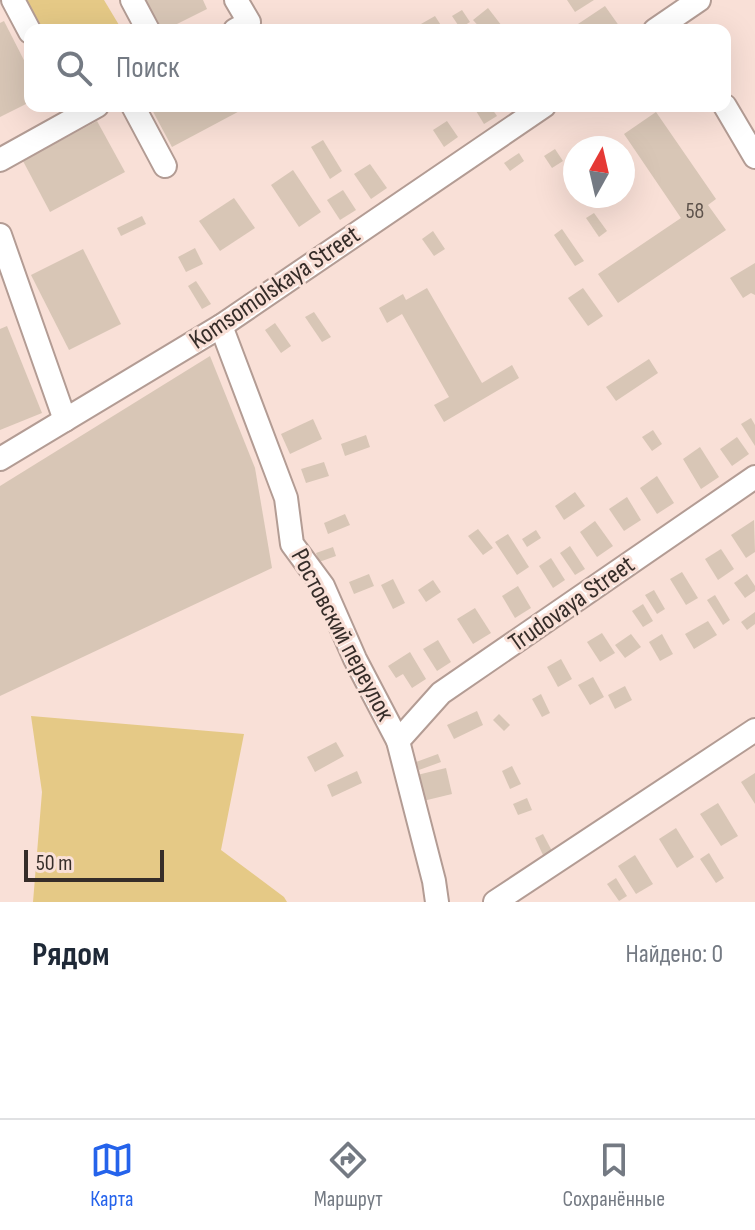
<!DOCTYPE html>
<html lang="ru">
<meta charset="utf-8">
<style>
body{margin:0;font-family:"Sofia Sans Condensed",sans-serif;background:#f6f6f7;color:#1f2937}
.compass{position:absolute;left:563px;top:136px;width:72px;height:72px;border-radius:50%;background:#fff;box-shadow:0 8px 32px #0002;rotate:8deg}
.scale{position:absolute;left:24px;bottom:20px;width:140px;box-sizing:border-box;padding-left:8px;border:4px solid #362d29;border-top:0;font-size:22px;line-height:28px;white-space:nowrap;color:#362d29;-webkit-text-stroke:6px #f9e0d7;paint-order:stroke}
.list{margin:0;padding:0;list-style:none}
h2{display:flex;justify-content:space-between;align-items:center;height:104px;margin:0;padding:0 32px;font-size:34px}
h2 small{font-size:26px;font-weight:400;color:#747a83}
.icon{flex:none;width:44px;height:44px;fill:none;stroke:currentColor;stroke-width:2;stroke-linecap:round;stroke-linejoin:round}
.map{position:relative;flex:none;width:755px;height:902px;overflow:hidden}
.search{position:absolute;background:#fff;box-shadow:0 8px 32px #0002;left:24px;right:24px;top:24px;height:88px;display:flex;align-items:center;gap:20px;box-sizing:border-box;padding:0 28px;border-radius:16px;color:#747a83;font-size:30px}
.sheet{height:216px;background:#fff}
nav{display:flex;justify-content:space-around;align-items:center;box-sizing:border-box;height:112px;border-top:2px solid #e0e1e3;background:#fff;font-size:22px;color:#747a83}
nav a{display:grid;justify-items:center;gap:4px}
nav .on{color:#2563eb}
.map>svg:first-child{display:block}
</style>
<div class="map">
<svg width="755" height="902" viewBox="0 0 755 902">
<rect width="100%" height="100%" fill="#f9e0d7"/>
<g fill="#e5c986">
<polygon points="25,0 104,0 122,30 41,30"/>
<polygon points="31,716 244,734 221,850 284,897 287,902 33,902 42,792"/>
</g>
<g fill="#d8c6b6">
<polygon points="138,0 203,0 207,9 165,30 153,30"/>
<polygon points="567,0 594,0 575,12"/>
<polygon points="605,6 622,30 582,30 578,24"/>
<polygon points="488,8 505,30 482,30 473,20"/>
<polygon points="462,10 470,22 460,28 452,16"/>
<polygon points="435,16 444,30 425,30 421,24"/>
<polygon points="4,21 30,72 30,102 0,117 0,23"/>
<polygon points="150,106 249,106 172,147"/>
<polygon points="473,106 490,106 497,116 484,124"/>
<polygon points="656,112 716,199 708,205 726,230 618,303 598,274 681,218 624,134"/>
<polygon points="97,121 125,172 50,212 23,161"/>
<polygon points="447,121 458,137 444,147 433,130"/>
<polygon points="323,140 342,171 330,179 311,147"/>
<polygon points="555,149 563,161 552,168 544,156"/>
<polygon points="519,153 524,161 510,171 504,163"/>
<polygon points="370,164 387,188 371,199 354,174"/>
<polygon points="293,170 321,212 299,227 271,185"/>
<polygon points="343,190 356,210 340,220 327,200"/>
<polygon points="234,198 255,228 220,251 199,221"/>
<polygon points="594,213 607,231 599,237 586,218"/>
<polygon points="142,216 146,224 121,236 117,228"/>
<polygon points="562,229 584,261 575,266 554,235"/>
<polygon points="433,231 445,249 434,256 422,239"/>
<polygon points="195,248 203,264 186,272 178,257"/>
<polygon points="83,249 121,324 69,350 31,275"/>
<polygon points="755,263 755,295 751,293 743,298 730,278"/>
<polygon points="196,281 211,304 202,309 188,286"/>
<polygon points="427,288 482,383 512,365 519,378 444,422 434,405 449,397 402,314 387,323 379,308 403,294 406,300"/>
<polygon points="583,288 603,316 588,326 568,298"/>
<polygon points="314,312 331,337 322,342 305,317"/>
<polygon points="275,323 291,346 281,353 265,330"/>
<polygon points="7,326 42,413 0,430 0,329"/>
<polygon points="210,356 255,468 272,568 0,696 0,486"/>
<polygon points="649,359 658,373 616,401 606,387"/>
<polygon points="751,418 755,425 755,446 741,424"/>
<polygon points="313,419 322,439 290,454 281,434"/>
<polygon points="653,430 662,444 652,451 642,437"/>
<polygon points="366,435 370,447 345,456 341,444"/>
<polygon points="737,437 749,454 732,466 720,449"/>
<polygon points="700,447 719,477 701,489 683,459"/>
<polygon points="324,462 329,476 306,483 301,469"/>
<polygon points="657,476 674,503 657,514 640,488"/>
<polygon points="575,492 585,506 564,520 555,506"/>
<polygon points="627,497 641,520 624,531 609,509"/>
<polygon points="345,514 350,525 328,534 324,523"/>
<polygon points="754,520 755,552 746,558 731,535"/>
<polygon points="595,521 613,546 597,557 580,532"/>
<polygon points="478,529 493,548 483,555 468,536"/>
<polygon points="536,530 541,538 527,547 522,539"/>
<polygon points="508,534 529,567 517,575 495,542"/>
<polygon points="570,546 585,569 575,575 560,553"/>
<polygon points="333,547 336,556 319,562 316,553"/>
<polygon points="721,549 734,569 718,580 705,559"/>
<polygon points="551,558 565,580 553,588 539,566"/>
<polygon points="682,572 698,598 686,605 670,579"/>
<polygon points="369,574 374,586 354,594 349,582"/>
<polygon points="747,574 755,586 755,591 745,598 734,583"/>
<polygon points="393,579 405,603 393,609 381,585"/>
<polygon points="433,580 441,592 426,602 418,590"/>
<polygon points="518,586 531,608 515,618 502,596"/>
<polygon points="654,590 665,609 657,614 645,595"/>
<polygon points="715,595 730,620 723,625 707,600"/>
<polygon points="643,604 653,621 643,627 632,611"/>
<polygon points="475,608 491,633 473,644 457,619"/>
<polygon points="755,612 755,624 747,630 741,622"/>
<polygon points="708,621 717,635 694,649 685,634"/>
<polygon points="602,633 615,653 600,662 587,642"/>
<polygon points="631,634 641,647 625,658 615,645"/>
<polygon points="662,634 673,654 660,661 649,642"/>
<polygon points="438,640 451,662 437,671 423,649"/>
<polygon points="410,652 426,679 412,688 403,674 396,678 388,666"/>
<polygon points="561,659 572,679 558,687 547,667"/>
<polygon points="593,677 604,697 590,705 578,685"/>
<polygon points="625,686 632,700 615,709 608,695"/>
<polygon points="541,694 550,713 542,717 532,699"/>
<polygon points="477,711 483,725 454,739 447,725"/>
<polygon points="499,714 510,725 504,731 493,720"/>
<polygon points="336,742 344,756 315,772 307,757"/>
<polygon points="438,754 441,762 419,770 416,762"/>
<polygon points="512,766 521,784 510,789 502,771"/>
<polygon points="446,768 452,794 423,801 417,775"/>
<polygon points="357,771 362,783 332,797 327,785"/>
<polygon points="755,773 755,804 741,782"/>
<polygon points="527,798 532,810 518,815 513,804"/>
<polygon points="718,803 738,836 721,846 700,814"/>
<polygon points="676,828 694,857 677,868 659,839"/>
<polygon points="543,834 552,851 543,855 535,838"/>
<polygon points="709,853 724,878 716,883 700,859"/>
<polygon points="635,855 653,884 636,894 618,866"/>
<polygon points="616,878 627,896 619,901 607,884"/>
</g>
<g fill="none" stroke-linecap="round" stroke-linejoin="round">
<g stroke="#b39c94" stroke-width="26">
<g id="minor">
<polyline points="13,0 30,32"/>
<polyline points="132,0 148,30"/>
<polyline points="235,30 249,22 236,0"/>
<polyline points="655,30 699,0"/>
<polyline points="133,106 165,166"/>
<polyline points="725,106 755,157"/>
<polyline points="0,160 97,106"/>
<polyline points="0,235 65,420"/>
<polyline points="221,326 286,498 292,544 323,586 355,659 398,741 434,881 437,902"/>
<polyline points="0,459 221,326 544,106"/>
<polyline points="398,741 441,693 755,477"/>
<polyline points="495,902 755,730"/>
</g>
</g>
<use href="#minor" stroke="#fff" stroke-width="22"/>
</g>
<g text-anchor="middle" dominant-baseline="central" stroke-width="6" stroke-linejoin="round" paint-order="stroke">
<g font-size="22" fill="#5e534c">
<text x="695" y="211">58</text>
</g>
<g font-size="26" fill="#362d29" stroke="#f9e0d7">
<text transform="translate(275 288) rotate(-34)">Komsomolskaya Street</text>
<text transform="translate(572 604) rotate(-35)">Trudovaya Street</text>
<text transform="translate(342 635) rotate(62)">Ростовский переулок</text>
</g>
</g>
</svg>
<svg class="compass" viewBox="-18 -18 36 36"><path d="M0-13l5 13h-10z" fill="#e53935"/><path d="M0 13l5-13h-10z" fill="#747a83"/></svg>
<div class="scale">50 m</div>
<div class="search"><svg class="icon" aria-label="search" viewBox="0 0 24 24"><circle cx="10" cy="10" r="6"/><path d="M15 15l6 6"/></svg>Поиск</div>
</div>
<section class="sheet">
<h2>Рядом<small>Найдено: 0</small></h2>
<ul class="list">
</ul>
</section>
<nav>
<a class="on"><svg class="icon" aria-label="map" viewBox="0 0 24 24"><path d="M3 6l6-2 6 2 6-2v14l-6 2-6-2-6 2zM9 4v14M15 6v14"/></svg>Карта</a>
<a><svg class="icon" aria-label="directions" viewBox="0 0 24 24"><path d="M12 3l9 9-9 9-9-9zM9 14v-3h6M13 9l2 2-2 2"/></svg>Маршрут</a>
<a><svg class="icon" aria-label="saved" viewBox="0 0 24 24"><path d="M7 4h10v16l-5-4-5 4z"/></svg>Сохранённые</a>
</nav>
